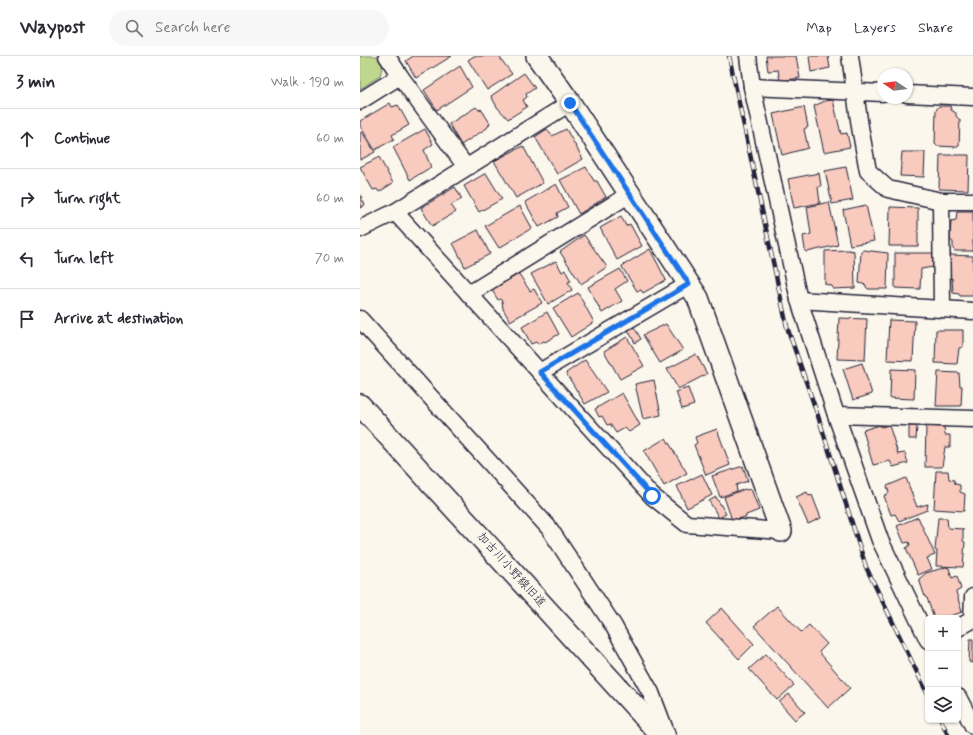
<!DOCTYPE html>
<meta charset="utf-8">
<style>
body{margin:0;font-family:Mynerve,"Klee One",sans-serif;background:#f7f7f7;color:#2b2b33}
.controls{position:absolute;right:12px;bottom:12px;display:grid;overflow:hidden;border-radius:6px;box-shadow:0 1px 3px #0004}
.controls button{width:36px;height:36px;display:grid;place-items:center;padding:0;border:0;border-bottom:1px solid #e1e1e2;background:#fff;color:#2b2b33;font:20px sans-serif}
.compass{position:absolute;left:517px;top:12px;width:36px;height:36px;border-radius:50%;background:#fff;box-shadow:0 1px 3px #0004;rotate:283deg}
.stop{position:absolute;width:12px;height:12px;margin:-9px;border:3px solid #1a73e8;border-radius:50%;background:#fff}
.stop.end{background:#1a73e8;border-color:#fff;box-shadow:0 1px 4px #0008}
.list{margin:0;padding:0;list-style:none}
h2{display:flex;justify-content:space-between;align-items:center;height:52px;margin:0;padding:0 16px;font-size:17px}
h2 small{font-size:13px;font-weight:400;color:#7c7c81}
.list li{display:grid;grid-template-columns:26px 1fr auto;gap:12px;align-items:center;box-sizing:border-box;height:60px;padding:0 16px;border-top:1px solid #e1e1e2}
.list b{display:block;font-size:15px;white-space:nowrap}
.list em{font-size:13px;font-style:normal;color:#7c7c81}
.icon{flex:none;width:22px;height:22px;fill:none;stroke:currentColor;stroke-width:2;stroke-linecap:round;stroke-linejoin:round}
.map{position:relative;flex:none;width:613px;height:679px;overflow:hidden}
header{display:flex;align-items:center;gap:24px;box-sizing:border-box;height:56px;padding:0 20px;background:#fff;border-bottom:1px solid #e1e1e2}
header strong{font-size:19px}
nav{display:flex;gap:22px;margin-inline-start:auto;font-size:14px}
.search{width:280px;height:36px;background:#f7f7f7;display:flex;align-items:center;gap:10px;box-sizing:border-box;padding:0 14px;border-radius:22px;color:#7c7c81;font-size:15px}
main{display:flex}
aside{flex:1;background:#fff}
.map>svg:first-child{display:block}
</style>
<header>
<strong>Waypost</strong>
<div class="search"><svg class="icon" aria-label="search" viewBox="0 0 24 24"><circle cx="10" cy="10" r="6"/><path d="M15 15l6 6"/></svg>Search here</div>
<nav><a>Map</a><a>Layers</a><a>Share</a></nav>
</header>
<main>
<aside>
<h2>3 min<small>Walk · 190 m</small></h2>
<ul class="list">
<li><svg class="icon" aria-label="ahead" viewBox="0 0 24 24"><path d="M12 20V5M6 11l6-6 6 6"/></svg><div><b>Continue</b></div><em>60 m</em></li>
<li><svg class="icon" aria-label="right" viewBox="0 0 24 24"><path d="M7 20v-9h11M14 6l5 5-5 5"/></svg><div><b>Turn right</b></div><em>60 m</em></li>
<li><svg class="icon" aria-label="left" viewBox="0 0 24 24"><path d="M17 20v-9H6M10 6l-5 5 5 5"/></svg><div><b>Turn left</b></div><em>70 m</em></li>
<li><svg class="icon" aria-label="arrive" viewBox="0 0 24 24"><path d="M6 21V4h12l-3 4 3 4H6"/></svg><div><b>Arrive at destination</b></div></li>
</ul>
</aside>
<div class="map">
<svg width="613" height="679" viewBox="0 0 613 679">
<rect width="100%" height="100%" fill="#fbf7ec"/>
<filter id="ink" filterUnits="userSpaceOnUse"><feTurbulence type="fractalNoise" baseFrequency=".025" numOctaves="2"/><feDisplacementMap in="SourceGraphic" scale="8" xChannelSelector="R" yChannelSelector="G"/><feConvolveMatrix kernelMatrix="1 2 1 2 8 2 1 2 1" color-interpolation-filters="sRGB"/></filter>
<g filter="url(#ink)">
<polygon fill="#bed78d" stroke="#707c64" points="0,0 21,0 24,4 20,20 0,33"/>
<g fill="#f9cabe" stroke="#22223b">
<polygon points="53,0 92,0 56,22 46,5"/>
<polygon points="114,0 142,0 140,2 152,18 127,34 108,4"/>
<polygon points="406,0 436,0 440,22 420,25 418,14 408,15"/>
<polygon points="449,0 468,0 470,12 451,16"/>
<polygon points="100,10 112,31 77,54 64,34"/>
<polygon points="164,17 175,32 166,38 167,41 163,44 167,51 148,63 137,51 131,40"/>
<polygon points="473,44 481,78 487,77 490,91 464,96 454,50 465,45"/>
<polygon points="30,47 32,51 38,49 49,69 32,79 34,83 15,94 0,70 0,65"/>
<polygon points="579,50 590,50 591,54 596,57 596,60 600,64 599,90 597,91 577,90 575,88 576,54"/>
<polygon points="116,51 119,54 121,53 130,67 127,72 101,89 89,68"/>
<polygon points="444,51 448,71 444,73 448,92 422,99 413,58"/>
<polygon points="65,73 73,88 64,94 71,111 50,124 33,91"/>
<polygon points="187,73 192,80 206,73 223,103 197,118 175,81"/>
<polygon points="2,76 15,96 0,104 0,77"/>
<polygon points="163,90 183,127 156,142 134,105"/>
<polygon points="542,96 565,96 564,121 540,120"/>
<polygon points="580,99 609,99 608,134 579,133"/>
<polygon points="19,101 33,127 19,136 17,133 13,134 0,111"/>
<polygon points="226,111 234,125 237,125 246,141 219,158 200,124"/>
<polygon points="486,111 493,144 472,148 465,115"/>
<polygon points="126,117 142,143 119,156 104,130"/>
<polygon points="459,117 461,130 458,131 460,147 434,152 428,123"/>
<polygon points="196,128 208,151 197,157 198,161 179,171 165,146"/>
<polygon points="95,131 102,143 91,149 96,156 72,170 61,152"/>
<polygon points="0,138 5,149 0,152"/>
<polygon points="469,146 478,189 447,196 445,194 443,180 451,178 447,151"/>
<polygon points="506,149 514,185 490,189 483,154"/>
<polygon points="160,150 172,172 139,192 125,170"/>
<polygon points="530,151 558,152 558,190 529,190"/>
<polygon points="597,155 613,155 613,195 595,195 593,193 593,186 590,184 591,165 596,164"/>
<polygon points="261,160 266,170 270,168 282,190 257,204 240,172"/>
<polygon points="118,174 130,198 105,211 93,187"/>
<polygon points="224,179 247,211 221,228 200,196"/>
<polygon points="290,193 306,224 283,237 281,234 277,235 262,211 262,210"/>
<polygon points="488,194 494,195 495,232 473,233 472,230 465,228 465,195"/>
<polygon points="503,194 528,197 527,233 508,233 506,231 506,229 499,227 501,195"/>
<polygon points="535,197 573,197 573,211 561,213 560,233 535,232"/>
<polygon points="590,199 613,200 613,240 600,240 599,238 593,237 592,222 588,222 588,200"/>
<polygon points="196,205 202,216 205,214 211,225 208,226 212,234 188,248 171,218"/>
<polygon points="260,213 267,225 255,233 262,245 242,257 228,231"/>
<polygon points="159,218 170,235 174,233 182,247 150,265 143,253 142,245 140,243 138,244 132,234 132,233"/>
<polygon points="218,237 234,266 211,281 193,252"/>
<polygon points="187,256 199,278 185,286 184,285 178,288 176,286 171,288 162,271"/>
<polygon points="479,262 507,263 505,304 477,303"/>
<polygon points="529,264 555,265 553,305 527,304"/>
<polygon points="306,268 323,294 300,307 283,279"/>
<polygon points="274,271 281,283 275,287 268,274"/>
<polygon points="576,274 603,274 603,291 599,292 597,308 575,307"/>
<polygon points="267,281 284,310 260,323 244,295"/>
<polygon points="336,298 347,318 318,333 307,313"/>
<polygon points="225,304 247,336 225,348 206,317"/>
<polygon points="502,307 512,338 493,344 483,313"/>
<polygon points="531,313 555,314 554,343 530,342"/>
<polygon points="578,316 599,317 600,330 602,330 601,350 576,350"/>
<polygon points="294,324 301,359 283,363 275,328"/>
<polygon points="328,332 334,349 322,353 316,336"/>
<polygon points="262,337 280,369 269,376 265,372 256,377 250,368 247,369 242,360 239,361 235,353"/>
<polygon points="520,369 521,371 529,369 538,398 545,397 548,407 533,411 530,405 513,409 503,374"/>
<polygon points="549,370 557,370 556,383 549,383"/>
<polygon points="566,370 584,371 585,379 590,379 590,391 585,391 582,411 565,411"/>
<polygon points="357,373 370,409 346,419 334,389 337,387 335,381"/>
<polygon points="306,382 327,417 304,430 284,395"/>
<polygon points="383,410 388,425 376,429 377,435 360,441 352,420"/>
<polygon points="576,415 588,415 589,423 594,424 595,428 600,429 600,436 605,438 604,455 574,453"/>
<polygon points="342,418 352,439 327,452 317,430"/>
<polygon points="546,422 557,451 568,448 567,454 539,465 535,458 531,459 524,440 529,437 527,430"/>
<polygon points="385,433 386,434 391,433 399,454 386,459 386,461 372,464 364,441"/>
<polygon points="447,436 449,440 452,439 461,462 448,468 436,441"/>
<polygon points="356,441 366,458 359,462 349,445"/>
<polygon points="558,461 575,499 567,502 572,513 558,519 546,492 550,489 549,486 544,487 537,470"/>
<polygon points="578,462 587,462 588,472 603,473 603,485 605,486 603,511 576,510 577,495 575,494"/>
<polygon points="586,511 589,512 592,522 597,520 601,533 596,536 602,556 584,562 574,562 567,542 565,541 559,523 566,517"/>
<polygon points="417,550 441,576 449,569 467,588 459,596 490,632 468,652 394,570"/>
<polygon points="362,552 394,588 379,603 346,567"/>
<polygon points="610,583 613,583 613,607 609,606"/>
<polygon points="406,598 434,629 417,644 389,613"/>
<polygon points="429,638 445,656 435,664 419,646"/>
</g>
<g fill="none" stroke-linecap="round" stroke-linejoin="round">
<g stroke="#22223b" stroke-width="19">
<g id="minor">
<polyline points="27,0 40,20 106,111"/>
<polyline points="388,0 392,31 439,244 476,359 520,484 568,584"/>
<polyline points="490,0 500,71 508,115 528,133 581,145 613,145"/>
<polyline points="392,31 523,37"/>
<polyline points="547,38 613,41"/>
<polyline points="0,45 40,20"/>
<polyline points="581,145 582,253"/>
<polyline points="35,156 292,440 327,468 421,475"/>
<polyline points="0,173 35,156 210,47"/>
<polyline points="109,238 270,138"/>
<polyline points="439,244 613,255"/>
<polyline points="0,263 189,472 253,569 291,637 307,679"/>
<polyline points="180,316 329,228"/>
<polyline points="476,359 613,363"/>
<polyline points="598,572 612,564 613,541"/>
<polyline points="598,641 613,670"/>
</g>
</g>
<g stroke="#22223b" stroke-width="24">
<g id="tertiary">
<polyline points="177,0 210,47 338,242 421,475"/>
<polyline points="0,349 301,679"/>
</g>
</g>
<use href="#minor" stroke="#fbf7ec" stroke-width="16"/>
<use href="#tertiary" stroke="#fbf7ec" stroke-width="21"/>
<g stroke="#22223b" stroke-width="4.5">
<g id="rail">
<polyline points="369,0 427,271 458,360 506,511 568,639"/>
<polyline points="581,664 588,679"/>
</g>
</g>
<use href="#rail" stroke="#fbf7ec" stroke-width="3" stroke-dasharray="9" stroke-linecap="butt"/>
</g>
</g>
<g fill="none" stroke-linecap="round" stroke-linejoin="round" filter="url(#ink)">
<polyline stroke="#1a73e8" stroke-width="5" points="210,47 329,228 180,316 292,440"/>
</g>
<g text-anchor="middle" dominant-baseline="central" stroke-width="3" stroke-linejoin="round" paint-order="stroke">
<g font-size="12" fill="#22223b" stroke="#fbf7ec">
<text transform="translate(151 514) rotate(48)">加古川小野線旧道</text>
</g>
</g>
</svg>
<div class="controls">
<button>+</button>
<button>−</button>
<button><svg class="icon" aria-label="layers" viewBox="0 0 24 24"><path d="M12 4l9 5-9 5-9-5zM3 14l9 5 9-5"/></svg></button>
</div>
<svg class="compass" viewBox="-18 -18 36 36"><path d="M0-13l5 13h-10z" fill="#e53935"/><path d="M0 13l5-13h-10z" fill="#7c7c81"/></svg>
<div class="stop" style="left:292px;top:440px"></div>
<div class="stop end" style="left:210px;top:47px"></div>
</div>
</main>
